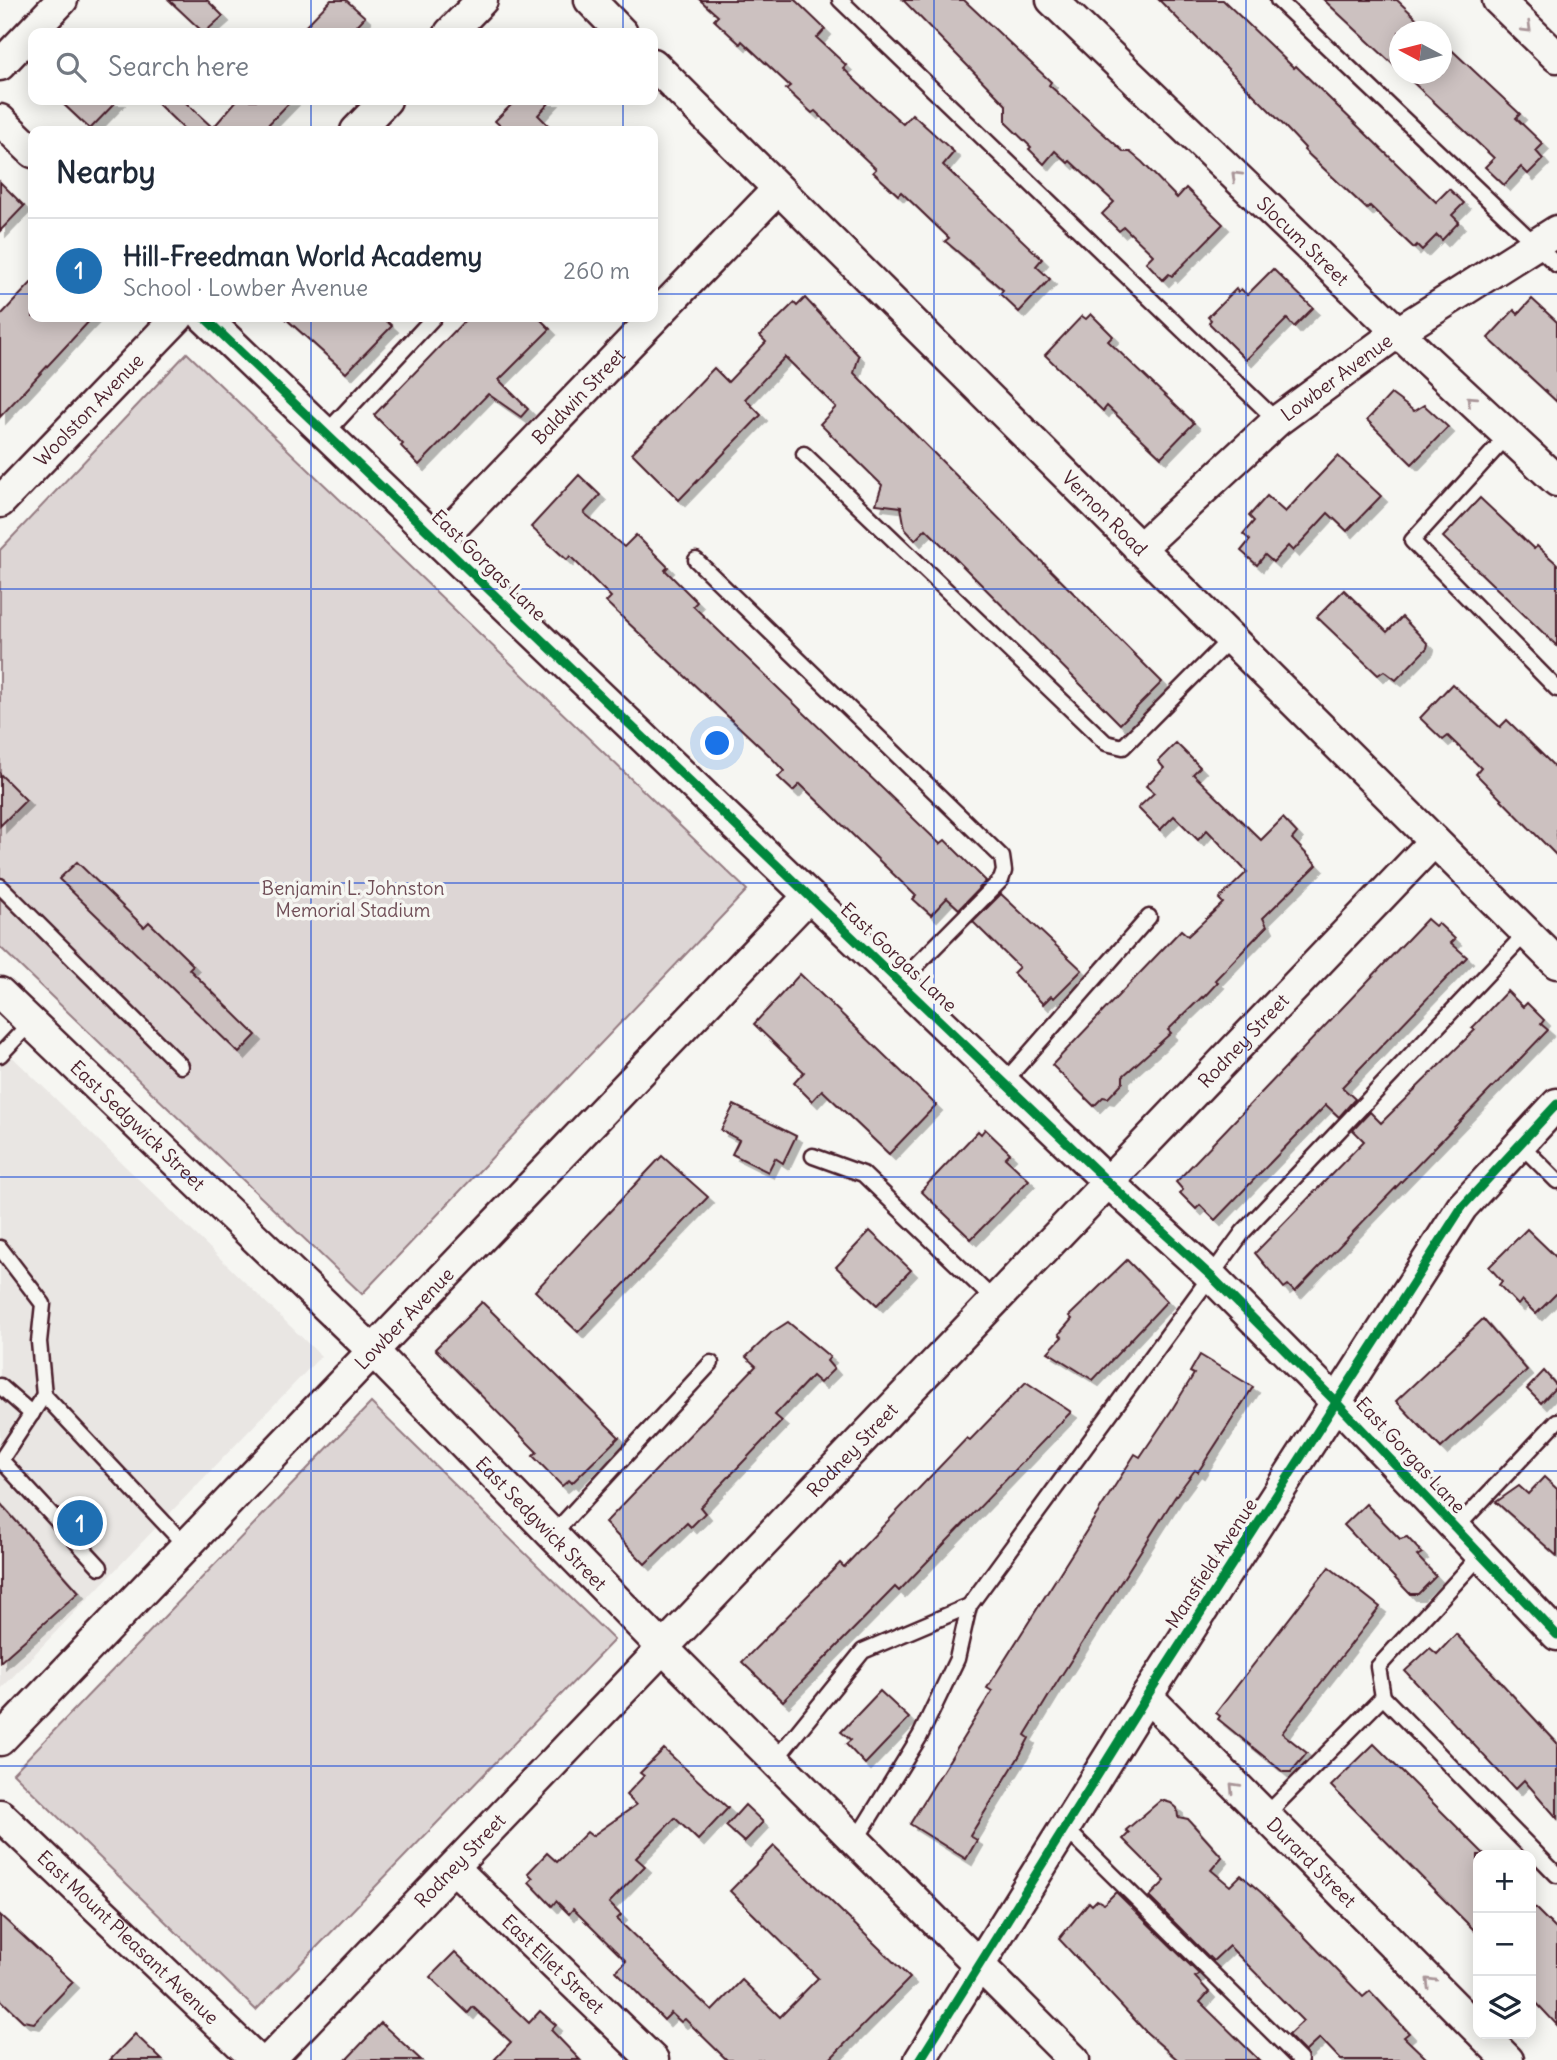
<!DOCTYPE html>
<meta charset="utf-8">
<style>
body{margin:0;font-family:Delius,sans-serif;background:#f6f6f7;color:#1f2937}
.controls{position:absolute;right:21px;bottom:21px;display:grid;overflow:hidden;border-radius:14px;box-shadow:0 4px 18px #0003}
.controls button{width:63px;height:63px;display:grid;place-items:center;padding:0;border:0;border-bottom:2px solid #e0e1e3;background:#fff;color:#1f2937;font:35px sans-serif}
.compass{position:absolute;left:1389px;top:21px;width:63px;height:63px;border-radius:50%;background:#fff;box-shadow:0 4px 18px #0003;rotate:277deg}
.you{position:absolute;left:718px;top:744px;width:24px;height:24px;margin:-18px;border:5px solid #fff;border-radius:50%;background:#1a73e8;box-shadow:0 0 0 10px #1a73e833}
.badge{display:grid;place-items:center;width:46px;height:46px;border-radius:50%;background:#1f6fb2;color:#fff;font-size:23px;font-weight:700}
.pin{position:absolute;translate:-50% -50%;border:4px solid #fff;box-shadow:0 2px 7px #0006}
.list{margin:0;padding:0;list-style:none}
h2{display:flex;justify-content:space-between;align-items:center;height:91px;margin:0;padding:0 28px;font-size:30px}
h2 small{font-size:23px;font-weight:400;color:#747a83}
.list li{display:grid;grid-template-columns:46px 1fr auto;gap:21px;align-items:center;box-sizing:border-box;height:105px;padding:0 28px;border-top:2px solid #e0e1e3}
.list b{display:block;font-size:26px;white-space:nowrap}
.list p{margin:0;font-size:23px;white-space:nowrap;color:#747a83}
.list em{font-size:23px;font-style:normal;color:#747a83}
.icon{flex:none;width:38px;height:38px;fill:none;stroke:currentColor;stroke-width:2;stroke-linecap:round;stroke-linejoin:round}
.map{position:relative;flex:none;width:1557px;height:2060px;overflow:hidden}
.search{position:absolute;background:#fff;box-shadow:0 4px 18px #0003;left:28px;top:28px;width:630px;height:77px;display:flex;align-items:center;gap:18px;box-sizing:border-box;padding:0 24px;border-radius:14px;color:#747a83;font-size:26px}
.panel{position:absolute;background:#fff;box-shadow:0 4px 18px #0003;left:28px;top:126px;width:630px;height:196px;border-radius:14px}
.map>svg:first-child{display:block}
</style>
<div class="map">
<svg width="1557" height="2060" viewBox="0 0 1557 2060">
<defs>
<filter id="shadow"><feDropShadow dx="6" dy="6" stdDeviation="0" flood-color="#0004"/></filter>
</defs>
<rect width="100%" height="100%" fill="#f6f6f2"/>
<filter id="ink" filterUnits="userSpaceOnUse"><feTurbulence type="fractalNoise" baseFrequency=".0143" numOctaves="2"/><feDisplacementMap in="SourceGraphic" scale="14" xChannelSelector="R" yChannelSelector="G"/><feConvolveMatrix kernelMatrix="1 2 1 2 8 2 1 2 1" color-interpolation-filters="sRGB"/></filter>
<g filter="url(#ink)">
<polygon fill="#e9e6e3" points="0,1045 321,1356 0,1690"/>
<g fill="#ddd6d5" stroke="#947a80" stroke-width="2">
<polygon points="187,353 747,890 362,1294 0,947 0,550"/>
<polygon points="371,1403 614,1640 256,2010 13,1773"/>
</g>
<g fill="#ccc1c0" stroke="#4a1f2b" stroke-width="2" filter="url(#shadow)">
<polygon points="169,0 207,0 223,16 204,33"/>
<polygon points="331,0 346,0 365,17 350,33 299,33"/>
<polygon points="700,0 795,0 825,29 817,38 846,65 843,68 858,83 903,124 912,114 954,152 943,165 1042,259 1036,266 1050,279 1019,312 1000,294 1003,290 945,241 949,238 901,192 898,195 873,172 876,169 815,111 812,113 786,89 790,86 742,41 740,44 714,20 718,16"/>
<polygon points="903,0 964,0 1051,82 1049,85 1124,152 1130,152 1142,162 1177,198 1186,188 1223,224 1172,276 1169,274 1163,280 1146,262 1153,255 1124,227 1119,231 1102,214 1114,202 1070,161 1068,163 1055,151 1044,164 1029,149 1031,147 1006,123 1006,105"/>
<polygon points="1159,0 1223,0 1294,68 1296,66 1436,202 1449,189 1464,203 1452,215 1459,222 1442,240 1437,235 1422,250 1417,245 1414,248 1370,206 1367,209 1304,150 1305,148 1273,114"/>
<polygon points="1324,0 1397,0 1431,32 1399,32 1399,70"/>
<polygon points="1441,40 1520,114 1516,118 1543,144 1536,151 1543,159 1528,174 1521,167 1504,185 1485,167 1494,158 1404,74 1441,74"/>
<polygon points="59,100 118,100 90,129"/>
<polygon points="154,100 183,100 213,128 237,100 292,100 262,131 186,131"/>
<polygon points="516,100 552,100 538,115 554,131 506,131 495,121"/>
<polygon points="0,182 24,206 0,231"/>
<polygon points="1273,269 1313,308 1294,327 1287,319 1246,360 1209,323 1211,320 1208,317 1236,289 1238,292 1241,289 1247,295"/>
<polygon points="33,281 33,317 93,317 0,417 0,316"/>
<polygon points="805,298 859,356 854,373 1162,682 1120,724 926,529 915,540 905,529 901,507 876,504 882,485 820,424 836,407 785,357 745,399 761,415 679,500 632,453 714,368 728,382 766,342 760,336 794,303 797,306"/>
<polygon points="1532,299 1557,322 1557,402 1488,338 1514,310 1518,314"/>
<polygon points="1091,314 1113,336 1108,341 1194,423 1161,457 1107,406 1103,411 1045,355 1082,316 1086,319"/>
<polygon points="284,317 382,317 392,326 346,373"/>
<polygon points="468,317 538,317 550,329 499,380 528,409 521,417 488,394 419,465 401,446 403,444 374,415"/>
<polygon points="1391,394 1414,411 1424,405 1448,427 1412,464 1367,420"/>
<polygon points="1338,456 1381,496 1347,531 1328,513 1293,551 1288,546 1273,562 1265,555 1257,565 1241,551 1250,540 1243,534 1254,521 1249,516 1267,496 1285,512"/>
<polygon points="579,475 600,495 584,513 624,547 636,535 668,567 665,570 697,602 693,606 940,844 945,840 986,881 959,909 947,898 931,915 913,899 916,896 800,784 793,791 778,777 784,771 769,755 606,602 611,597 570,556 567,560 531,527"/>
<polygon points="1480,498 1534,549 1537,546 1557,564 1557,646 1443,537"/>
<polygon points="1344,590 1387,632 1402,617 1428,644 1427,648 1396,680 1384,671 1378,675 1317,617"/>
<polygon points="1452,684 1500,727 1507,720 1557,769 1557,856 1476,774 1481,768 1448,736 1443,740 1420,718"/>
<polygon points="1176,743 1200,767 1193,774 1261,840 1283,818 1297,833 1292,839 1317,865 1263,918 1267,926 1215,980 1218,982 1203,998 1202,997 1168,1030 1171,1033 1123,1076 1123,1082 1108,1098 1103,1097 1094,1106 1052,1065 1181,930 1188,936 1223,903 1219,899 1247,872 1207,830 1198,840 1174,816 1160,830 1138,808 1154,793 1146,786 1164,768 1158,761"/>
<polygon points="0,774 26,800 0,826"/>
<polygon points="77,862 144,927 149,922 193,965 189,969 256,1035 239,1053 59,879"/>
<polygon points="1001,894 1082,970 1054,998 1051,996 1043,1004 1013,973 1019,967 973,922"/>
<polygon points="1427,919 1435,926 1438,923 1455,939 1451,943 1467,957 1342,1087 1355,1099 1339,1117 1326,1105 1215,1220 1200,1205 1196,1209 1180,1193 1183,1190 1176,1182"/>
<polygon points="800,974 936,1105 889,1154 822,1090 812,1101 794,1083 804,1072 754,1024"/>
<polygon points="1507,991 1523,1007 1527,1003 1544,1020 1541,1024 1548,1030 1295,1292 1288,1285 1284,1288 1255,1253 1364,1141 1353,1130 1370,1112 1381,1123 1475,1030 1472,1028"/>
<polygon points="734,1105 796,1136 783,1163 775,1158 768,1172 732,1154 739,1140 721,1130"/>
<polygon points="985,1129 1010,1153 1005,1158 1029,1180 971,1239 921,1191 978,1131 981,1134"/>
<polygon points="662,1156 708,1197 578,1332 535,1291"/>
<polygon points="1527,1229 1557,1258 1557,1293 1536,1314 1522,1300 1518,1305 1499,1285 1502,1281 1489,1267"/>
<polygon points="870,1231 911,1270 877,1305 836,1267"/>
<polygon points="1127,1260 1167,1301 1093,1380 1048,1352 1062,1337 1059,1334 1072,1319 1069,1316"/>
<polygon points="482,1302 619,1437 572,1483 569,1480 562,1486 533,1456 537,1452 435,1349"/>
<polygon points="1483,1319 1527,1370 1441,1448 1396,1401"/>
<polygon points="788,1322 830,1357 827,1361 834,1369 820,1383 812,1376 775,1415 782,1421 700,1507 705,1513 691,1527 687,1523 645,1564 605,1523 756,1366 746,1357 771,1333"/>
<polygon points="1200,1355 1253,1387 1198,1472 1195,1470 1175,1497 1056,1684 1025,1735 1029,1738 1020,1755 970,1836 977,1840 966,1859 910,1824 992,1691 987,1688 1135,1454 1140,1457 1171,1411 1194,1374 1190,1372"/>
<polygon points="1544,1371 1557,1386 1541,1403 1527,1389"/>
<polygon points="1026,1382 1071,1412 899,1591 895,1587 783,1701 742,1662 840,1563 844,1567 967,1438 970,1440"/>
<polygon points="1544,1477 1557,1489 1557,1556 1496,1502 1519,1486 1528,1494"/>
<polygon points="0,1503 79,1592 0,1662"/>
<polygon points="1366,1504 1400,1539 1407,1537 1422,1553 1417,1556 1436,1576 1418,1594 1410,1594 1344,1525"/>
<polygon points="1329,1567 1380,1607 1282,1733 1307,1753 1291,1772 1283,1772 1218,1719 1220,1716 1216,1713"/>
<polygon points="1456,1634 1557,1743 1557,1818 1524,1780 1515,1789 1405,1671 1430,1648 1437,1654"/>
<polygon points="880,1691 909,1718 865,1764 846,1744 851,1740 841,1732"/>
<polygon points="1374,1744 1485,1855 1478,1855 1478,1934 1331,1786"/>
<polygon points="664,1749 728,1808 698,1840 675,1818 636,1858 645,1866 609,1903 621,1915 617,1919 712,2011 742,1980 780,2017 818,1978 730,1891 774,1846 910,1978 829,2060 727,2060 685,2019 681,2022 671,2013 664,2020 616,1971 626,1961 573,1909 569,1914 556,1901 552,1906 529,1882 533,1878 528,1873 547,1853 557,1862 587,1832 592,1836 636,1805 626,1795 644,1776 640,1773"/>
<polygon points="1161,1800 1171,1803 1177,1808 1178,1817 1188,1819 1222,1857 1211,1870 1230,1886 1241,1875 1263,1894 1363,1997 1370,1991 1409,2033 1404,2037 1428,2060 1341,2060 1320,2038 1305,2052 1288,2035 1303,2021 1229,1946 1213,1961 1149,1897 1165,1881 1123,1839 1129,1833 1126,1830"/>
<polygon points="745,1805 763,1822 744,1842 726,1826"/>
<polygon points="1116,1892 1199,1974 1195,1977 1209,1992 1200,2002 1259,2060 1178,2060 1146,2032 1059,1939 1089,1902 1092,1905 1097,1900 1104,1904"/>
<polygon points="1531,1904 1557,1930 1557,2025 1531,1997"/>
<polygon points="0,1915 73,1982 34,2023 23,2021 0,1999"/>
<polygon points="455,1952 529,2023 540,2011 556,2025 551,2030 580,2060 494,2060 511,2042 473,2007 468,2013 430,1977"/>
<polygon points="381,2023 421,2060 346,2060"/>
<polygon points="135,2034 162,2060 110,2060"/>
</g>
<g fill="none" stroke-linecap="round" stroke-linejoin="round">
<g stroke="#4a1f2b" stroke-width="19">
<g id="service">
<polyline points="840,0 1277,421"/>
<polyline points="1278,0 1557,265"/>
<polyline points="326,433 434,317"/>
<polyline points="1509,434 1412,541 1557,689"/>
<polyline points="804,454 1106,743 1123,747 1229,640"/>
<polyline points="696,560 1002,857 1004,871 1001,880 900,982"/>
<polyline points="0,886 181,1066"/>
<polyline points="0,1055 31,1022"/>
<polyline points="1005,1081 1149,917"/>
<polyline points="1520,1144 1557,1181"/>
<polyline points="813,1156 863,1174 996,1302"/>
<polyline points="0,1248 43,1304 39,1342 44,1395 186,1546"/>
<polyline points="0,1386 32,1414"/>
<polyline points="44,1395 1,1460 100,1567"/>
<polyline points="1456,1528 1557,1421"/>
<polyline points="552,1535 711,1363"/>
<polyline points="1383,1697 1378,1667 1481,1555"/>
<polyline points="775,1760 863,1651 969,1606 1243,1232 1527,932"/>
<polyline points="1264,1817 1383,1697 1557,1875"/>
<polyline points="1066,1829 1300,2060"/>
<polyline points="856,1840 920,1736 957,1659 969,1606"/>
</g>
</g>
<g stroke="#4a1f2b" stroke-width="35">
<g id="minor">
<polyline points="590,0 622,33"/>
<path id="s1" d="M 1052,0 L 1428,361 L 1557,481"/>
<polyline points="1498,0 1557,57"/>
<polyline points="450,33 482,0"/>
<path id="s2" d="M 653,64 L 1557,963"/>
<polyline points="0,65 62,0"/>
<polyline points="0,120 33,152"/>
<polyline points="356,131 386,100"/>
<polyline points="204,317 1107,1181 1211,1276 1335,1401 1557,1635"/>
<path id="s3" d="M 0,502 L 178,317"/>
<path id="s4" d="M 439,541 L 777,190"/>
<path id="s5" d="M 1139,549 L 1277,421 L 1398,332 L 1557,231"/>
<path id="s6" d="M 0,993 L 374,1352 L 662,1647 L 1074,2060"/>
<path id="s7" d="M 1147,1696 L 1478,2030"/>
<path id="s8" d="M 0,1740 L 809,896"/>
<path id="s9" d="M 0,1815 L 257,2060"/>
<path id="s10" d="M 454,1868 L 653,2060"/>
<polyline points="1482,2034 1508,2060"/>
<path id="s11" d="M 269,2060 L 1434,841"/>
<polyline points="920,2060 1147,1696 1462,1207 1557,1104"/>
</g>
</g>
<use href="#service" stroke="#f6f6f2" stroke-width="14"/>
<use href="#minor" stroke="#f6f6f2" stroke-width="30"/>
<g stroke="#f6f6f2" stroke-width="13">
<g id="cycleway">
<polyline points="204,317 1107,1181 1211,1276 1335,1401 1557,1635"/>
<polyline points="920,2060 1147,1696 1462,1207 1557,1104"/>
</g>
</g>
<use href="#cycleway" stroke="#00873e" stroke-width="9"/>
</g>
<defs><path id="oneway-chevron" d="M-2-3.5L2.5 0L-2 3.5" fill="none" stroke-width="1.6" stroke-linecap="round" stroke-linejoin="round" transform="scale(1.75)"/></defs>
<g stroke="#a99598">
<use href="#oneway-chevron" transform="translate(1527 28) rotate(44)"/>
<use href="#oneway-chevron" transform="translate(1236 176) rotate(-136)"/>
<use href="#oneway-chevron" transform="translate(1471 400) rotate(-138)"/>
<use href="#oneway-chevron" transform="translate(1234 1787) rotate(-134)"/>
<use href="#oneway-chevron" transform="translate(1430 1982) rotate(-135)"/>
</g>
</g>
<path fill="none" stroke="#1d4ed8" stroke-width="2" stroke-opacity="0.55" d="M 311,0 L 311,33M 623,0 L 623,33M 934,0 L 934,2060M 1246,0 L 1246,2060M 311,100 L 311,131M 623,100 L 623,131M 0,294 L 33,294M 653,294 L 1557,294M 311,317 L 311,2060M 623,317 L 623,2060M 0,589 L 1557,589M 0,883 L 1557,883M 0,1177 L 1557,1177M 0,1471 L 1557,1471M 0,1766 L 1557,1766"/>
<g text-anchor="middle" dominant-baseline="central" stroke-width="7" stroke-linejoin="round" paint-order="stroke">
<g font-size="19" fill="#4a1f2b" stroke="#f6f6f2">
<text stroke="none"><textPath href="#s1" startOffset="348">Slocum Street</textPath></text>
<text stroke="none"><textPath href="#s5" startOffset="262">Lowber Avenue</textPath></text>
<text stroke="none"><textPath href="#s4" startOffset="201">Baldwin Street</textPath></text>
<text stroke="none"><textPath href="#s3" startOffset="128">Woolston Avenue</textPath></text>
<text stroke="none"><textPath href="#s2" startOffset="637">Vernon Road</textPath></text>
<text transform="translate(489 565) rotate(44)">East Gorgas Lane</text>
<text transform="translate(899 957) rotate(43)">East Gorgas Lane</text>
<text stroke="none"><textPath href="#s11" startOffset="1410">Rodney Street</textPath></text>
<text stroke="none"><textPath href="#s6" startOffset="191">East Sedgwick Street</textPath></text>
<text stroke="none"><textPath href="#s8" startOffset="584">Lowber Avenue</textPath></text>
<text stroke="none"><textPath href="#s11" startOffset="844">Rodney Street</textPath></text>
<text transform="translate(1411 1455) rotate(47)">East Gorgas Lane</text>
<text stroke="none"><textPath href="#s6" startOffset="758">East Sedgwick Street</textPath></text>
<text transform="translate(1211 1563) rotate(-57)">Mansfield Avenue</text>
<text stroke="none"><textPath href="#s11" startOffset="276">Rodney Street</textPath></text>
<text stroke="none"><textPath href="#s7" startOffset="234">Durard Street</textPath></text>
<text stroke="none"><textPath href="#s9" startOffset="177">East Mount Pleasant Avenue</textPath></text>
<text stroke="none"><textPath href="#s10" startOffset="138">East Ellet Street</textPath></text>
</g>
<g font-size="19" fill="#6f4d56" stroke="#f6f6f2">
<text x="353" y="888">Benjamin L. Johnston<tspan x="353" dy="22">Memorial Stadium</tspan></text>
</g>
</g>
</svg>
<div class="controls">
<button>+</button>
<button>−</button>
<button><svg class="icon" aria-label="layers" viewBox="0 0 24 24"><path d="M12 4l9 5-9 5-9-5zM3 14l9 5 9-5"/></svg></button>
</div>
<svg class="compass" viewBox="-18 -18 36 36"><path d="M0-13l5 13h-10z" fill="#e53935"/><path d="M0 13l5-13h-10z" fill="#747a83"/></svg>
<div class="you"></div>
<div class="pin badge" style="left:80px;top:1523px">1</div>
<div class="search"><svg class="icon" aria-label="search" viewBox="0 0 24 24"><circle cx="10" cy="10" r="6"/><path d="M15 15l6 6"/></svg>Search here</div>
<section class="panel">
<h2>Nearby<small></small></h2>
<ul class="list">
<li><span class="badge">1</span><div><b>Hill-Freedman World Academy</b><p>School · Lowber Avenue</p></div><em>260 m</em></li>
</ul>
</section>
</div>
